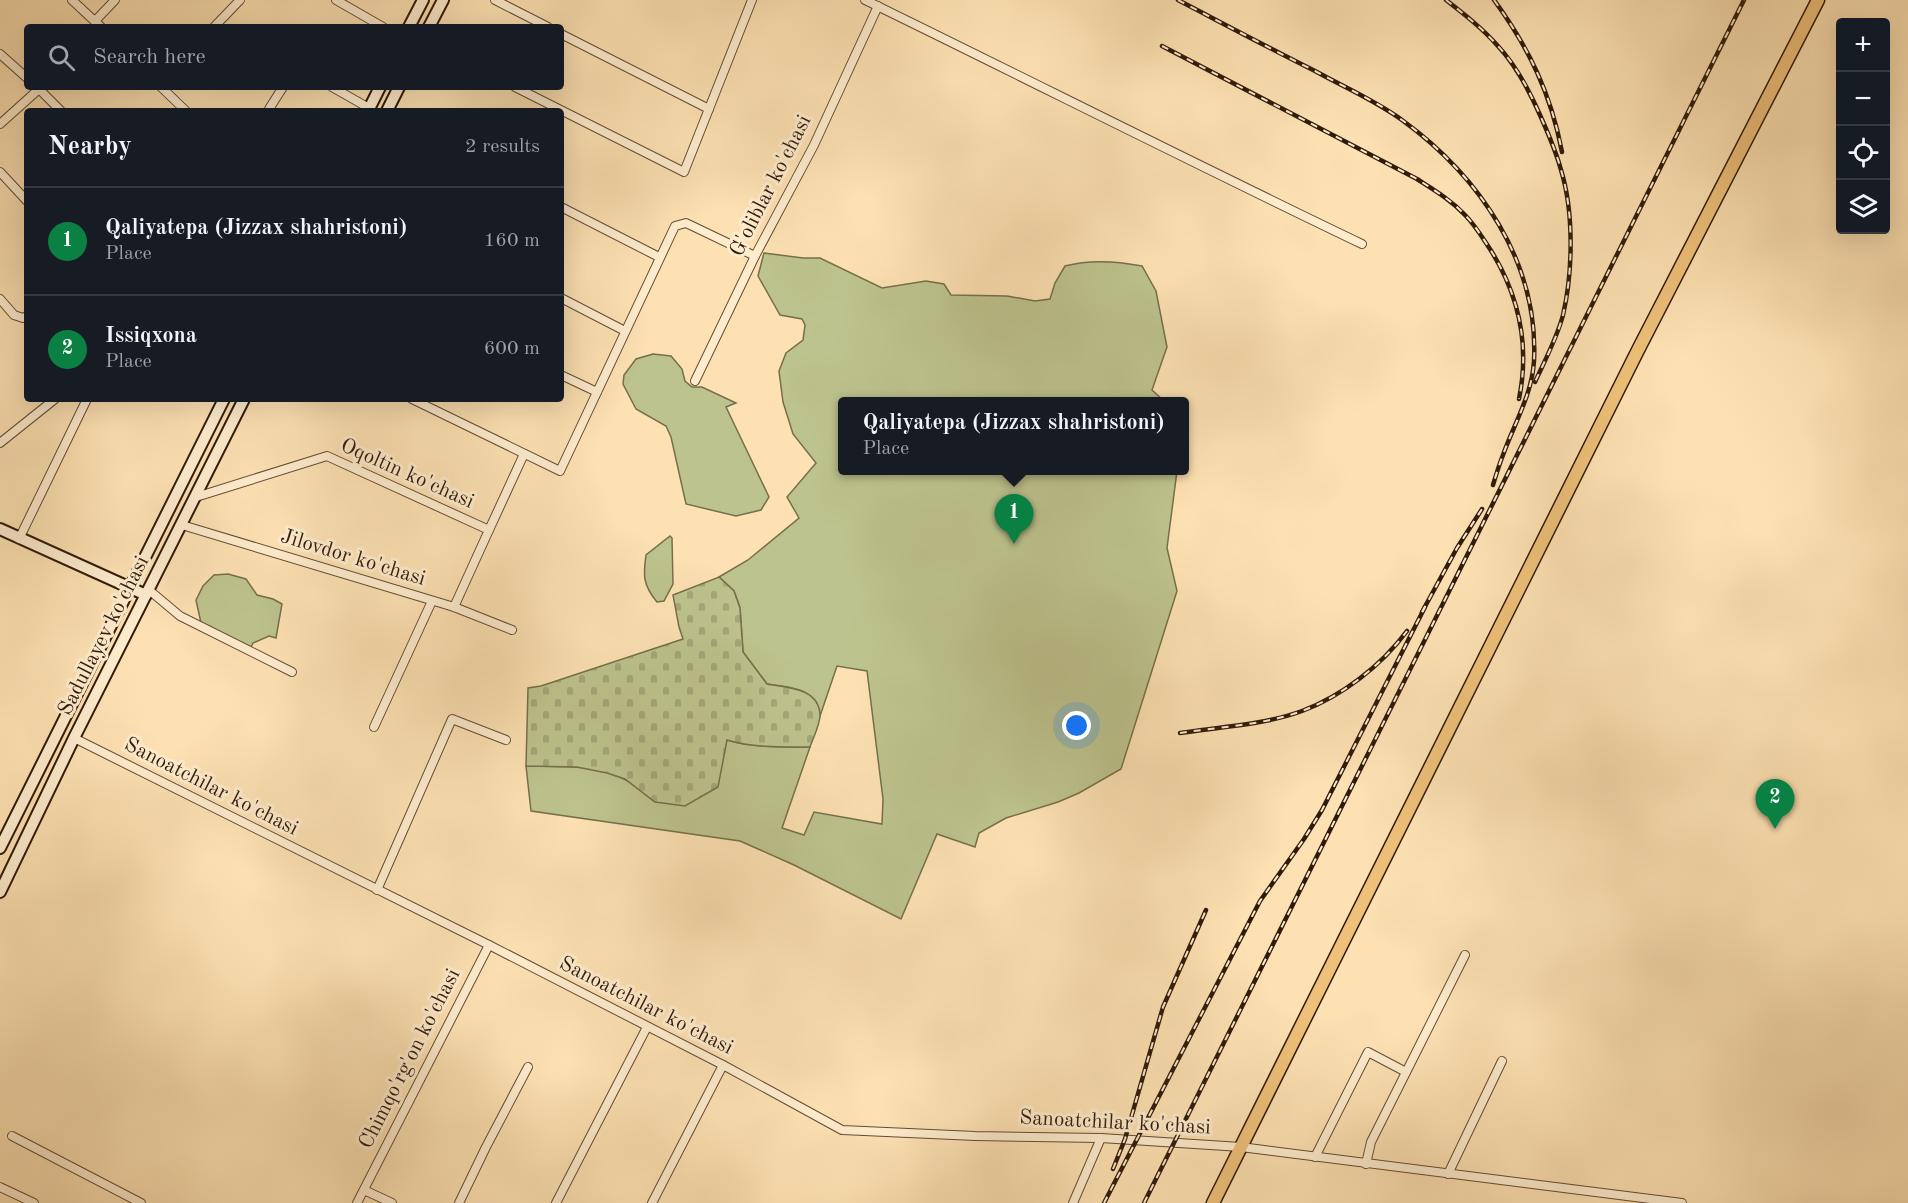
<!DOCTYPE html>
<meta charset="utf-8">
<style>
body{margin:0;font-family:"Old Standard TT",serif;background:#242831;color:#f1f3f6}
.controls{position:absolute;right:18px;top:18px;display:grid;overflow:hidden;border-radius:6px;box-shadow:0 6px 24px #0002}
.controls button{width:54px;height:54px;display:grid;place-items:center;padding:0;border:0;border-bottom:2px solid #363941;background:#171b24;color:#f1f3f6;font:30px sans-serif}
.you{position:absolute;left:1077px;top:726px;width:21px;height:21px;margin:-15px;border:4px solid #fff;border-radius:50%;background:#1a73e8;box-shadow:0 0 0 9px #1a73e833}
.badge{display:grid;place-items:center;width:39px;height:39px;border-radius:50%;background:#0b8043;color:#fff;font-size:20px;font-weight:700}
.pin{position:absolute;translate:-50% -50px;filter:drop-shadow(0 2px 3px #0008)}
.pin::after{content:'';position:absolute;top:32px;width:21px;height:18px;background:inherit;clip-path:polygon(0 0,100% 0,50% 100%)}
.popup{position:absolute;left:838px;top:397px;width:351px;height:78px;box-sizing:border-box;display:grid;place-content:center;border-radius:6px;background:#171b24;filter:drop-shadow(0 2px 4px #0005);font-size:20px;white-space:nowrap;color:#9ea1a6}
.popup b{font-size:22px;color:#f1f3f6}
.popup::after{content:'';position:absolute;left:50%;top:100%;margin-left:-12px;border:12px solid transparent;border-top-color:#171b24}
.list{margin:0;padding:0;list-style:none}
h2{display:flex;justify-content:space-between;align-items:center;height:78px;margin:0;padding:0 24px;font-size:26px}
h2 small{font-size:20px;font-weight:400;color:#9ea1a6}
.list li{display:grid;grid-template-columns:39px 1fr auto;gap:18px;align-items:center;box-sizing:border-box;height:108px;padding:0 24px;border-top:2px solid #363941}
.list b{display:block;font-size:22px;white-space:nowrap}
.list p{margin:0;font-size:20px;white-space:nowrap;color:#9ea1a6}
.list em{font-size:20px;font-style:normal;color:#9ea1a6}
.icon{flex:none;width:33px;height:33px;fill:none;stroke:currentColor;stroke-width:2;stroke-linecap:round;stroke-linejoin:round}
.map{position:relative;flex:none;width:1908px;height:1203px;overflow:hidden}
.search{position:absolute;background:#171b24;box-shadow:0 6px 24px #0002;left:24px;top:24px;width:540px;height:66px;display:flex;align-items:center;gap:15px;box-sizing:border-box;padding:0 21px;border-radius:6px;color:#9ea1a6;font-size:22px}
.panel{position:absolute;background:#171b24;box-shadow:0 6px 24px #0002;left:24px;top:108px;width:540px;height:294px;border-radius:6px}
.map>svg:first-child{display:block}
</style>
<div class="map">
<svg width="1908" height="1203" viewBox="0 0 1908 1203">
<defs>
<pattern id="cemetery-stones" width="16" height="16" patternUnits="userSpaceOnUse" patternTransform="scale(1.5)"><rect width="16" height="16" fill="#bdc38e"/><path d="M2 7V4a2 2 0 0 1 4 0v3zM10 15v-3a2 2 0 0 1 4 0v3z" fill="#a3a779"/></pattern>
</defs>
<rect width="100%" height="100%" fill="#fde1b2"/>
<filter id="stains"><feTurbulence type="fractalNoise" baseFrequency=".00333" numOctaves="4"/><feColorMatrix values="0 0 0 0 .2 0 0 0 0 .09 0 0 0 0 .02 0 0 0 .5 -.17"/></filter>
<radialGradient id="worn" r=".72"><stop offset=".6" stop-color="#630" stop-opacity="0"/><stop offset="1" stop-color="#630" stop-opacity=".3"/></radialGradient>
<g fill="#bdc38e" stroke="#766f4c" stroke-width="1.5">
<path d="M 764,253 L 803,258 L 820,258 L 882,288 L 926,281 L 944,284 L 951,295 L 1007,296 L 1035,301 L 1050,299 L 1055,283 L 1065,266 C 1091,259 1116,261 1142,266 L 1156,291 L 1167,347 L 1152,390 L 1164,401 L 843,402 L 843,470 L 1177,471 L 1167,548 L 1177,591 L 1121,769 L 1079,793 L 1058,802 L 1006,818 L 979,833 L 975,847 L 937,834 L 901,919 L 794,865 L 740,841 L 531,811 L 526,766 C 558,767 595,764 624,779 C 635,784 645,794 655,802 L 725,746 L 727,740 C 753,748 783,747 810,747 L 782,828 L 804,835 L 814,812 L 882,824 L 883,799 L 867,671 L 837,666 L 820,716 C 814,686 792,688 767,684 L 743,652 L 740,608 L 734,591 L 719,577 L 748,560 L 799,518 L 787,497 L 816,463 L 793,434 L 783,402 L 779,371 L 786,353 L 803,340 L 805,325 L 802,319 L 780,315 L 758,276 Z"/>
<polygon points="653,354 671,356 682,369 685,381 692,387 702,387 736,403 726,407 769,497 761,510 736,516 686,504 671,437 666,426 636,409 623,384 624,375 636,359"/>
<path d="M 670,536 L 672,538 L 673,584 L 664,601 L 657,602 C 643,585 643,576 646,555 Z"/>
<polygon points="228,574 246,579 257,595 273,599 282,604 276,638 269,636 253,643 251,647 201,623 196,600 203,586 214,575"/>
</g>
<path fill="url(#cemetery-stones)" stroke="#766f4c" stroke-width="1.5" d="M 719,577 L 734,591 L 740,608 L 743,652 L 767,684 C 786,688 819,687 820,715 C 820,725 813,738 810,747 C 783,747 754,748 727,740 L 718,787 L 685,806 L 655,802 L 625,779 L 607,773 L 577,767 L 526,766 L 528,688 L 541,686 L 683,639 L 679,627 L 673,595 Z"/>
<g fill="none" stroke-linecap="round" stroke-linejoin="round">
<g stroke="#634c35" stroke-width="10">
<g id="minor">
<polyline points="72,0 101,27"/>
<polyline points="336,0 383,27"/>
<polyline points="495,0 548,27"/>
<path d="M 865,0 C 1031,81 1195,164 1362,244"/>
<polyline points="95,21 115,0"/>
<polyline points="214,27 240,0"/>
<polyline points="561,34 709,109"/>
<polyline points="0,54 27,78"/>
<polyline points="37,87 61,111"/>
<polyline points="161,87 186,111"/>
<polyline points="332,87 369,108"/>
<polyline points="515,87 684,172 752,0"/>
<polyline points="269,109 283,87"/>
<polyline points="0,124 39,89"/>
<polyline points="0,172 27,201"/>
<polyline points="561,207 659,257"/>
<polyline points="561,298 625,331"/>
<polyline points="0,299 14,315 23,318 27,316"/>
<polyline points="561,375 597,392"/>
<polyline points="695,381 755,256 814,145 878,6"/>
<polyline points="412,399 560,471 675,226 686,223 755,256"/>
<polyline points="0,443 55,399"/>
<polyline points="196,497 327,456 489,530 454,607"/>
<polyline points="182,525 454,607 512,630"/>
<polyline points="489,530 524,454"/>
<polyline points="19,539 87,399"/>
<polyline points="149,590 180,616 292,672"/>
<polyline points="374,727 432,601"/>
<polyline points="74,738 489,945 723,1065 842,1130 975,1136 1101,1138 1241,1147 1682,1203"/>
<polyline points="377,890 452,719 506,740"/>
<polyline points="12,1136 141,1203"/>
<polyline points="1315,1157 1368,1052 1406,1072"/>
<polyline points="1366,1164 1371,1142 1465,955"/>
<polyline points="1448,1174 1502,1061"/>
<polyline points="0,1187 34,1203"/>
<polyline points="364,1190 392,1203"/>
<polyline points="357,1203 489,945"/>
<polyline points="459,1203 486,1147 528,1067"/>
<polyline points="556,1203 647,1027"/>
<polyline points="652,1203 723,1065"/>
<polyline points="1073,1203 1101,1138"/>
</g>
</g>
<g stroke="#301b0b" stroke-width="14">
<g id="secondary">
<polyline points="409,27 423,0"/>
<polyline points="429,27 443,0"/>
<polyline points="368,111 380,87"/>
<polyline points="387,111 399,87"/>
<polyline points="0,529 146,595"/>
<polyline points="0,848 224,399"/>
<polyline points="0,892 74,738 244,399"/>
</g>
</g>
<g stroke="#301b0b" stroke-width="15">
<polyline id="primary" points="1213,1203 1637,352 1818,0"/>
</g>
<use href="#minor" stroke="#feeccd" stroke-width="8"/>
<use href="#secondary" stroke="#feeccd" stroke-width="10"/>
<use href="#primary" stroke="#eec079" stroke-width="12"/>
<g stroke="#301b0b" stroke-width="4.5">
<g id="rail">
<path d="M 1178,0 C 1224,24 1269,48 1315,71 C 1344,87 1376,101 1402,120 C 1479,176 1539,262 1534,361 C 1532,395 1514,424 1503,455 C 1499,465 1496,475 1493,485"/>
<path d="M 1446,0 C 1464,14 1482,28 1497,45 C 1516,65 1529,90 1540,115 C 1548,133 1556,151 1561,170 C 1574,212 1573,272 1563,315 C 1557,338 1545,360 1535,382"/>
<path d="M 1494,0 C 1529,48 1551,94 1562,152"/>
<path d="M 1162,46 L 1417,179 C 1434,190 1451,200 1465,215 C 1475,225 1482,237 1490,249 C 1519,295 1530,345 1519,399"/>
<polyline points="1422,612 1457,548 1482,509"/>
<path d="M 1180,733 C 1219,727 1264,725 1302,711 C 1342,696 1381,666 1407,631"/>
<polyline points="1113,1169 1125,1139 1163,1007 1206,910"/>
<polyline points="1104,1203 1260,901 1304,839 1322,810 1425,607"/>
<polyline points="1144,1203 1744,0"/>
</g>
</g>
<use href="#rail" stroke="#feeccd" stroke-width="2" stroke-dasharray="7" stroke-linecap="butt"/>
</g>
<g text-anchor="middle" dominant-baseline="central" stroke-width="6" stroke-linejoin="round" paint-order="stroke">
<g font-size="21" fill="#301b0b" stroke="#feeccd">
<text transform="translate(771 186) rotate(-63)">G'oliblar ko'chasi</text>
<text transform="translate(407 474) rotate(24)">Oqoltin ko'chasi</text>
<text transform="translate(353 558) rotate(17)">Jilovdor ko'chasi</text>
<text transform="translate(104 636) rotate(-63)">Sadullayev ko'chasi</text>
<text transform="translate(211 787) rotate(27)">Sanoatchilar ko'chasi</text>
<text transform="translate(646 1006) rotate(27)">Sanoatchilar ko'chasi</text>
<text transform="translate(410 1059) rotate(-63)">Chimqo'rg'on ko'chasi</text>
<text transform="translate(1115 1123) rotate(3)">Sanoatchilar ko'chasi</text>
</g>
</g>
<rect width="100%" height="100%" filter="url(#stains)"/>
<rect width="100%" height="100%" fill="url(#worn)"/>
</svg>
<div class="controls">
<button>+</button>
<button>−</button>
<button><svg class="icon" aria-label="locate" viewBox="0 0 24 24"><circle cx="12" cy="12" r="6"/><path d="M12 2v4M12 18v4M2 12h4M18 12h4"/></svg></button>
<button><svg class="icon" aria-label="layers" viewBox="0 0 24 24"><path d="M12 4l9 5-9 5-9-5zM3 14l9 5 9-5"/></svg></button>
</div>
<div class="you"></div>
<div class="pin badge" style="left:1014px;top:544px">1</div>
<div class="popup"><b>Qaliyatepa (Jizzax shahristoni)</b>Place</div>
<div class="pin badge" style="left:1775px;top:829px">2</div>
<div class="search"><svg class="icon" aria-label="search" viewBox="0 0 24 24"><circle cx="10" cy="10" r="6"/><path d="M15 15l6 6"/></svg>Search here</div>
<section class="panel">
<h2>Nearby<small>2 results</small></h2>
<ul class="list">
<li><span class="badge">1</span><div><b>Qaliyatepa (Jizzax shahristoni)</b><p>Place</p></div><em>160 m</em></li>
<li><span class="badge">2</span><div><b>Issiqxona</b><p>Place</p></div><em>600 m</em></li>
</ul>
</section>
</div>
